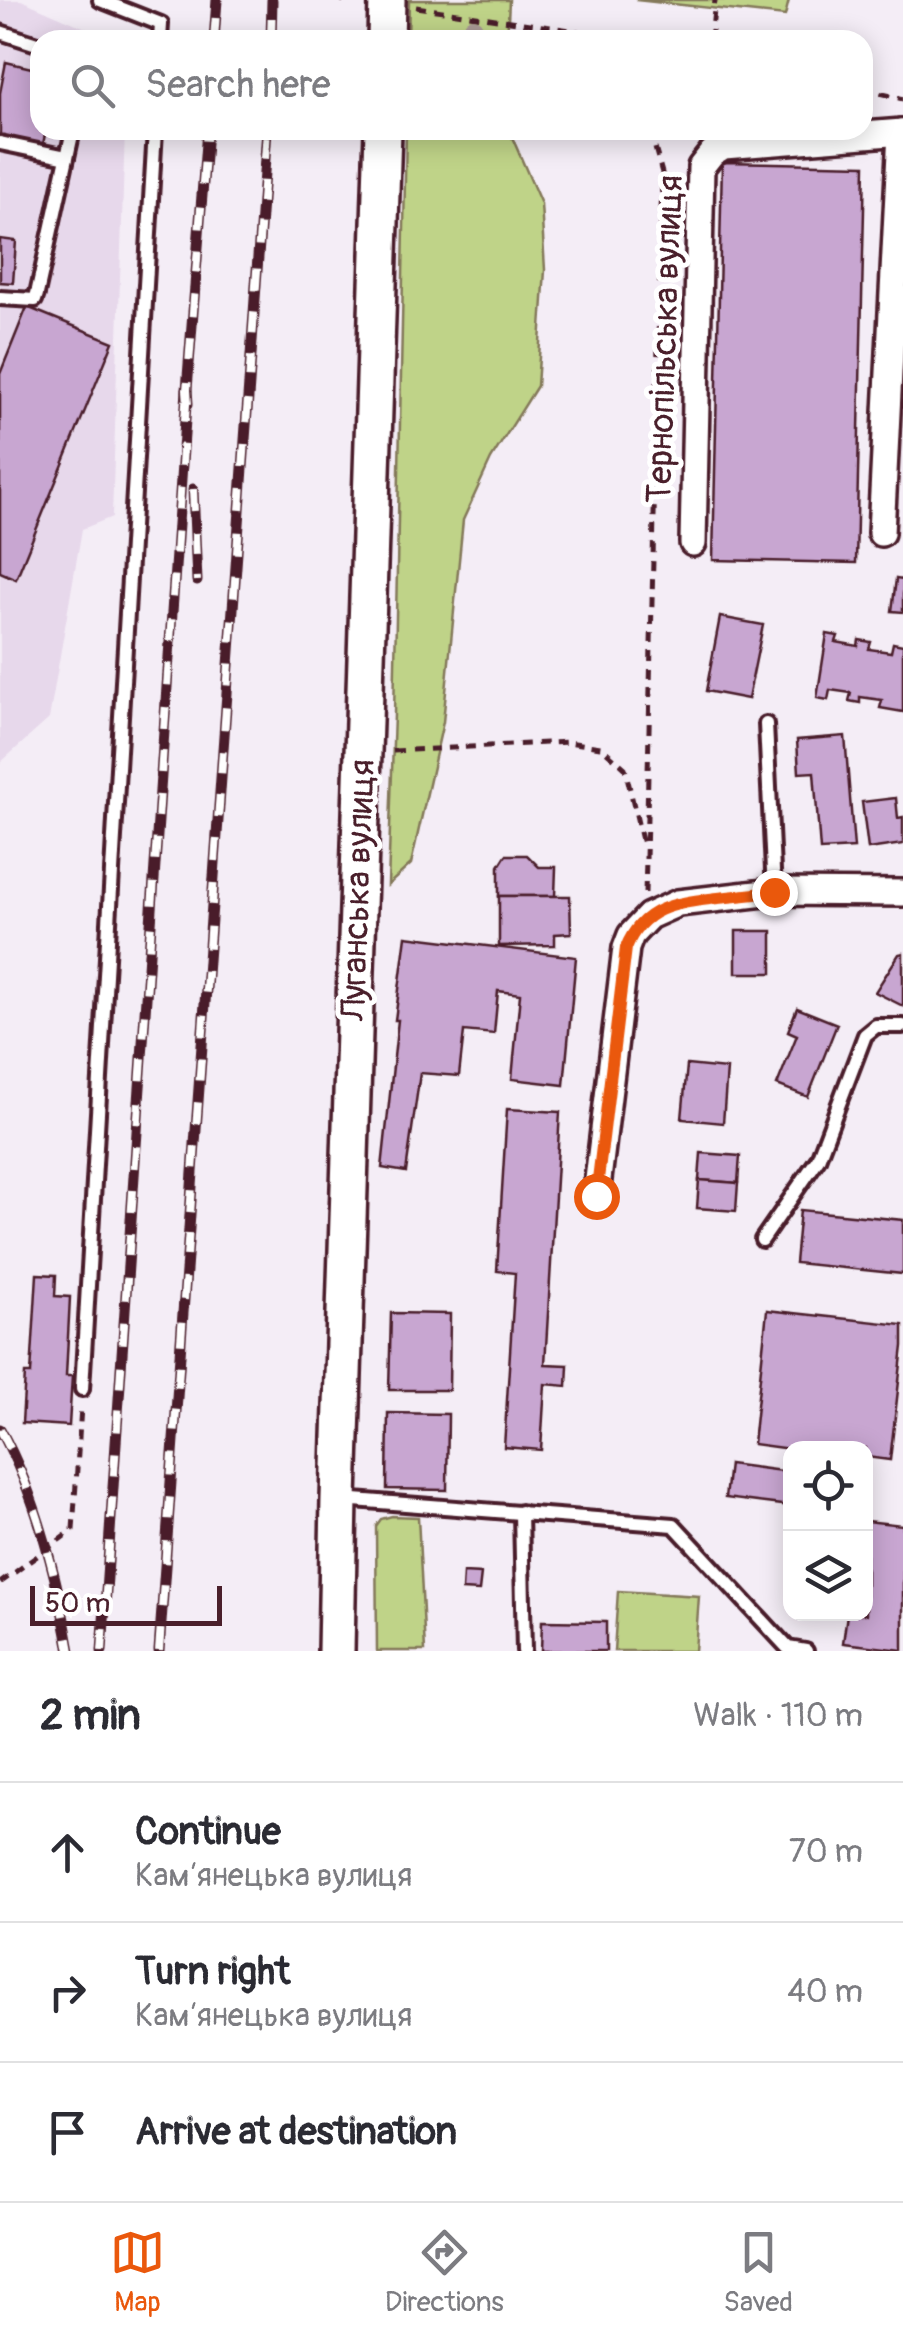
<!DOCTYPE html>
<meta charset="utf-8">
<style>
body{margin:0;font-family:Pangolin,sans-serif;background:#f7f7f7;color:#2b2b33}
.controls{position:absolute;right:30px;bottom:30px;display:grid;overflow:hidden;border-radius:20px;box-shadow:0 5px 25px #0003}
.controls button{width:90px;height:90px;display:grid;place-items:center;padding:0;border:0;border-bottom:2px solid #e1e1e2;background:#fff;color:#2b2b33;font:50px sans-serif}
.scale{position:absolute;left:30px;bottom:25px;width:192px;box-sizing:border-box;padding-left:10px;border:5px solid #4a1f2b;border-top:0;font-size:28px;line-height:35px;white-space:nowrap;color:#4a1f2b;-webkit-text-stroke:8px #fff;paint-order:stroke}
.stop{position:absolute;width:30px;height:30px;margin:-22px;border:8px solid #ea580c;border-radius:50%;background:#fff}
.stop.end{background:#ea580c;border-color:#fff;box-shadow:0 2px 10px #0008}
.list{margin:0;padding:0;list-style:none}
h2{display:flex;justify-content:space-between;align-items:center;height:130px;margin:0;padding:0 40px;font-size:42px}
h2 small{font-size:32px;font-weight:400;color:#7c7c81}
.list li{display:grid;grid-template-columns:65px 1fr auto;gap:30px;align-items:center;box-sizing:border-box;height:140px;padding:0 40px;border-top:2px solid #e1e1e2}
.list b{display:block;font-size:38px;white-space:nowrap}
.list p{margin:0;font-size:32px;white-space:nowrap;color:#7c7c81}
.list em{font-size:32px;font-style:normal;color:#7c7c81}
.icon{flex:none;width:55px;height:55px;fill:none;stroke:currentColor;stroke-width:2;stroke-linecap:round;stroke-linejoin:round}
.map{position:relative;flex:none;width:903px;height:1651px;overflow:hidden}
.search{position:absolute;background:#fff;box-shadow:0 5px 25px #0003;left:30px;right:30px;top:30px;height:110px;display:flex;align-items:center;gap:25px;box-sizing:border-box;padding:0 35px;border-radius:30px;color:#7c7c81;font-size:38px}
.sheet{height:550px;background:#fff}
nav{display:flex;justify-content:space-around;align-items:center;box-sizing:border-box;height:140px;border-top:2px solid #e1e1e2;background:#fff;font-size:28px;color:#7c7c81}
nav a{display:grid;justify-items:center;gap:5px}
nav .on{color:#ea580c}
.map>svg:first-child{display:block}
</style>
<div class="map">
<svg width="903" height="1651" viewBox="0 0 903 1651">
<rect width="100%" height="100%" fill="#f4edf6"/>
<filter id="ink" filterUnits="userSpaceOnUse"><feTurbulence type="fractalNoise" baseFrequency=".01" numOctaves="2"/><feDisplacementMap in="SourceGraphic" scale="20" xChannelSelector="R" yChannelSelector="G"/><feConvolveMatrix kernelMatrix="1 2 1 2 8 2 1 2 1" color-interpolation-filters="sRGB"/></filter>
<g filter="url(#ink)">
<polygon fill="#e7d8eb" points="0,0 21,0 113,40 40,40 40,130 125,130 112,517 82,529 49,719 0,763"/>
<g fill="#bfd388" stroke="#84795a" stroke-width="2.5">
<polygon points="409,0 509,0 507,40 408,40"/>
<polygon points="636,0 789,0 785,16"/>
<polygon points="406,130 509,130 541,204 545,270 537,386 491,459 463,520 443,722 411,864 388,885 394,715"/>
<polygon points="392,1516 418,1517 425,1651 377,1651 376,1526 381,1519"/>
<polygon points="618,1591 699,1596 695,1651 614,1651"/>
</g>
<g fill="#c8a6d1" stroke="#4a1f2b" stroke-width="2.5">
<polygon points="6,62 40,70 40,130 46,130 43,144 0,135 0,93"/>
<polygon points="722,162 865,165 856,563 713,560"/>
<polygon points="0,239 16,241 13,283 0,282"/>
<polygon points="27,307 113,342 16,579 0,572 0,374"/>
<polygon points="896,579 903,580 903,612 892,611"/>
<polygon points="720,617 763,625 748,699 706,691"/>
<polygon points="827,634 838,636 836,642 858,646 859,640 871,642 869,649 891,652 893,643 903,645 903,712 880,708 882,700 860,697 860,703 849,701 851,693 830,690 828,700 817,698"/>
<polygon points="845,736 854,848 820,850 814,772 799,773 797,740"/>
<polygon points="896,798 898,818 903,817 903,844 868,849 862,802"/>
<polygon points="506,855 527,855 539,867 556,867 555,896 499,896 499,866"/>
<polygon points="499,896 570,896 571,933 555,934 555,945 499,946"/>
<rect x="736" y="931" width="36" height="42"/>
<polygon points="406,936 576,957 564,1085 512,1079 520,994 498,991 494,1034 464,1031 459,1076 420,1073 406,1172 382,1168 398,1020 395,1020"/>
<polygon points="903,953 903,1006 875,992 899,954"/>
<polygon points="797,1008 837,1024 808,1097 777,1085 797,1035 788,1031"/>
<polygon points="687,1065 727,1069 723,1123 682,1119"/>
<polygon points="507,1109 560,1112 545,1364 568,1365 567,1386 545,1384 541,1450 504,1447 515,1273 497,1271"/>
<polygon points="701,1153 740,1156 738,1183 699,1180"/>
<polygon points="699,1180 738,1183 736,1211 697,1208"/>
<polygon points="800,1210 903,1220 903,1274 795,1263"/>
<polygon points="37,1274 56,1275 55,1296 70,1297 66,1376 72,1376 69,1426 22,1423 25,1374 31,1374"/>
<polygon points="767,1310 903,1325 903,1346 890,1460 866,1457 866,1448 790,1449 753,1444"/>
<polygon points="391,1313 450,1314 449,1390 389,1390"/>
<polygon points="388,1413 448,1414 447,1490 387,1489"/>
<polygon points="729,1464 790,1472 790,1506 725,1498"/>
<polygon points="866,1521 903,1525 903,1650 843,1643 847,1614 866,1614"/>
<polygon points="463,1573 481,1574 479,1591 462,1590"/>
<polygon points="542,1621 606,1622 606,1651 541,1651"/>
</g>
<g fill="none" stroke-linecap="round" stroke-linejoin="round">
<g stroke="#4a1f2b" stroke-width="20">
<g id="lane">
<polyline points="100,0 161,24 160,40"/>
<polyline points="0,32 40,45"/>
<polyline points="0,143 67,157"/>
<polyline points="0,298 35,300 37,294 73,130"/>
<polyline points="766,724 774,892"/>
<polyline points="762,1240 818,1159 865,1035 876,1026 903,1026"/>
<polyline points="82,1389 155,130"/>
<polyline points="341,1499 674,1525 788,1648 806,1651"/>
<polyline points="521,1512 524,1651"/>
</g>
</g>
<g stroke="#4a1f2b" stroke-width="32">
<g id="street">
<polyline points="881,533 901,132"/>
<polyline points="693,543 701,167 712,153 724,146 903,132"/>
<polyline points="596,1196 626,948 631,935 649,916 678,903 774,892 903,893"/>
</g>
</g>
<g stroke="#4a1f2b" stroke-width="42">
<g id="secondary">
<polyline points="386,40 387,0"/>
<polyline points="336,1651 339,1499 383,130"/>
</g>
</g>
<g stroke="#4a1f2b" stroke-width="5" stroke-dasharray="10 8" stroke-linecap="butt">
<polyline points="342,0 344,1"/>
<polyline points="416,7 637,40"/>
<polyline points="711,40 715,0"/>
<polyline points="863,89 903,99"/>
<polyline points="393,751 568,742 601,747 625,768 644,849"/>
<polyline points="646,859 662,173 650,130"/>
<polyline points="645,893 646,859"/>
<polyline points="0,1583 73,1530 81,1407"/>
</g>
<use href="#lane" stroke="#fff" stroke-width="12"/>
<use href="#street" stroke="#fff" stroke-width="25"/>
<use href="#secondary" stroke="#fff" stroke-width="35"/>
<g stroke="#4a1f2b" stroke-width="11">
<g id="rail">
<polyline points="214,40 217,0"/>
<polyline points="271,40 272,0"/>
<polyline points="188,404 187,390 207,130"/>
<polyline points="193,489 197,581"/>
<path d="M 0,1429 C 36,1494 57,1578 70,1651"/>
<polyline points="102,1651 187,390"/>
<polyline points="159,1651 267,130"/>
</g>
</g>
<use href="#rail" stroke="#fff" stroke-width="8" stroke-dasharray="22" stroke-linecap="butt"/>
</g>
<circle fill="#aa9996" cx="473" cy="28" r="10"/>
</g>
<g fill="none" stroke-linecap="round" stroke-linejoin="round" filter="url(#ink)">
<path stroke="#ea580c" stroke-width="12" d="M 596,1196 L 626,948 C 643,905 678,903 718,898 C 737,896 756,894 774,892"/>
</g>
<g text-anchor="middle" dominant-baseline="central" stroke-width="10" stroke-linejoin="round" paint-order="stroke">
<g font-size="35" fill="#4a1f2b" stroke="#fff">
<text transform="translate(665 339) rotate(-88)">Тернопільська вулиця</text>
<text transform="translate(358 890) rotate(-88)">Луганська вулиця</text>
</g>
</g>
</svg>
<div class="controls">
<button><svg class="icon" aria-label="locate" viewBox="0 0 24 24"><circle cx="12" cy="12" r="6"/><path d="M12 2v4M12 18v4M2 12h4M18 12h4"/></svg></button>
<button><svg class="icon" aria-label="layers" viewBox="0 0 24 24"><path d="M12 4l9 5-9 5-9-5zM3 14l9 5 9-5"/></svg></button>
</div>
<div class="scale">50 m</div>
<div class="stop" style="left:596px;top:1196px"></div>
<div class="stop end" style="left:774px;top:892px"></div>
<div class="search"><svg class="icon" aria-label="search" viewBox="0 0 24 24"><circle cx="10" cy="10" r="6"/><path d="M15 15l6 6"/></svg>Search here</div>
</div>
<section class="sheet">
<h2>2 min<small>Walk · 110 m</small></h2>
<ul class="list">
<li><svg class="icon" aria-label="ahead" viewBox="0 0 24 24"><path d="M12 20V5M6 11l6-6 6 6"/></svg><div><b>Continue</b><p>Камʼянецька вулиця</p></div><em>70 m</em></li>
<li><svg class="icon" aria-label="right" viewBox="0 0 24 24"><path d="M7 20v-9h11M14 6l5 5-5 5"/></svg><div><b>Turn right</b><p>Камʼянецька вулиця</p></div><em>40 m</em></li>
<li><svg class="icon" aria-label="arrive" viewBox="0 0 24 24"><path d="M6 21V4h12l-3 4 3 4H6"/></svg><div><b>Arrive at destination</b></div></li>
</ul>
</section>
<nav>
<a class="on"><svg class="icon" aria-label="map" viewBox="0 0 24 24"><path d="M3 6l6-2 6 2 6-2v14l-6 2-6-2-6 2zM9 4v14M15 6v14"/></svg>Map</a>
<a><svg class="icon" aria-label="directions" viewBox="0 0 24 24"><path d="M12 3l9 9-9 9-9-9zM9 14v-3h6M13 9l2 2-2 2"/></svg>Directions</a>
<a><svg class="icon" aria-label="saved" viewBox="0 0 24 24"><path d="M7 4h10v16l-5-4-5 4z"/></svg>Saved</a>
</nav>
